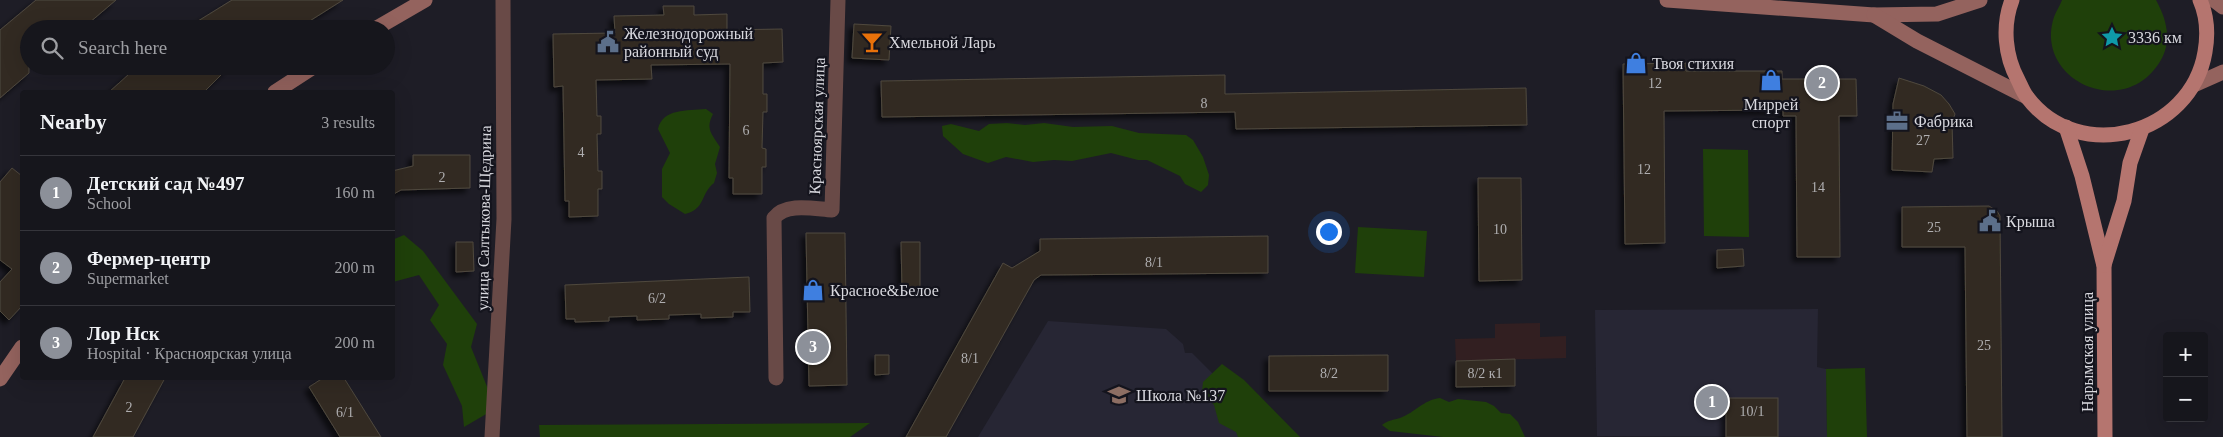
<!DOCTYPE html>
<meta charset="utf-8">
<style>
body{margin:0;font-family:Georgia,serif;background:#1f1f25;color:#f1f3f6}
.controls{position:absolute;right:15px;bottom:15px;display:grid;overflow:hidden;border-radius:5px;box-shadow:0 5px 20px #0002}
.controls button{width:45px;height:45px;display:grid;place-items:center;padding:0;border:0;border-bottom:1px solid #35353b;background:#16161c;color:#f1f3f6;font:25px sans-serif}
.you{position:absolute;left:1328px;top:231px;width:18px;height:18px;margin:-12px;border:4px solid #fff;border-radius:50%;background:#1a73e8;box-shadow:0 0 0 8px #1a73e833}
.badge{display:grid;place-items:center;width:32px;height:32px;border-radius:50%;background:#8c9099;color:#fff;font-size:16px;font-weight:700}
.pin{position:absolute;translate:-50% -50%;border:2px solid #fff;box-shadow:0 1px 5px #0006}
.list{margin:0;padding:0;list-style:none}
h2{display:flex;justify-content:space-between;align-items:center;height:65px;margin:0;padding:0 20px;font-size:21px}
h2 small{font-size:16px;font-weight:400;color:#9e9fa3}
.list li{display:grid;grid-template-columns:32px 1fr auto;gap:15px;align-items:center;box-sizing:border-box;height:75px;padding:0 20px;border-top:1px solid #35353b}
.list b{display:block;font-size:19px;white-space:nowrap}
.list p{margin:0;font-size:16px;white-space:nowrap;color:#9e9fa3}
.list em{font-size:16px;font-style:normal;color:#9e9fa3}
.icon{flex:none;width:28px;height:28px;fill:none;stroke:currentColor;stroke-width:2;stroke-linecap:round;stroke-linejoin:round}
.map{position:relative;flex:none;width:2223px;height:437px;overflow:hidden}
.search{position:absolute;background:#16161c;box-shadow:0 5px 20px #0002;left:20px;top:20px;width:375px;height:55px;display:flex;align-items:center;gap:12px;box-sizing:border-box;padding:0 18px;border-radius:28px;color:#9e9fa3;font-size:19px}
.panel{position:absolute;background:#16161c;box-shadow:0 5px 20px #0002;left:20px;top:90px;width:375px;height:290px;border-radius:5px}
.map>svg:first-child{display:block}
</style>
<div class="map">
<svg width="2223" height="437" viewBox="0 0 2223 437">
<defs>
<filter id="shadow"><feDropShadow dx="-4.5" dy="4.5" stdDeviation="2.5" flood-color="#0009"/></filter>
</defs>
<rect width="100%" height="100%" fill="#1e1d26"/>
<polygon fill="#321f21" points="1540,323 1540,337 1566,336 1566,358 1456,361 1455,339 1495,338 1495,324"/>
<g fill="#272634">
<polygon points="1818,309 1817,367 1826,369 1827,437 1597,436 1595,310"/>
<polygon points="1048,321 1166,329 1183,344 1185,353 1192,353 1276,437 978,437"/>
</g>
<g fill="#1f400a">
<path d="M 2062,0 L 2156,0 C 2166,18 2172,39 2162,58 C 2127,123 2033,81 2054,17 C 2056,11 2060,6 2062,0 Z"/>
<path d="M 706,109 L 713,114 C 705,129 712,134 720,147 L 715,164 L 717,173 L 714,183 C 700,194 706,209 685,214 L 669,204 L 662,197 L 662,169 L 670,153 L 658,129 C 663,108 687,111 706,109 Z"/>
<polygon points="1007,123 1025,125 1044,123 1073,127 1112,126 1139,133 1186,135 1193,140 1203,157 1209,175 1208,185 1201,192 1185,184 1180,176 1147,160 1138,160 1111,153 1072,161 1054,160 1033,162 1006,157 988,163 963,154 943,136 942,126 951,124 979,131 989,124"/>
<polygon points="1703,149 1748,150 1749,237 1704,236"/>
<polygon points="1358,227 1427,231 1424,277 1355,273"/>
<polygon points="404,235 423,251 477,324 471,347 492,399 488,413 464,427 462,406 443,365 447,344 430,320 439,305 419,275 393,282 392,240"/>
<polygon points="1222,364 1244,380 1300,437 1238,437 1236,432 1219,423 1214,405 1202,392 1203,382"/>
<polygon points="1865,368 1867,437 1827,437 1826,369"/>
<path d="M 1440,398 L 1449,402 L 1458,399 L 1486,402 L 1494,406 L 1501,413 L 1510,414 L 1518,422 L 1525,437 L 1443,437 L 1390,431 L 1382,425 C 1389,420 1393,420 1400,418 C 1416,412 1423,400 1440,398 Z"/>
<polygon points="870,423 850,437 540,437 539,425"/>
</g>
<g fill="#322c23" stroke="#4f483e" filter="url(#shadow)">
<polygon points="36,0 116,0 82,29 29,29 29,73 0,98 0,30"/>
<polygon points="232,0 343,0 297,29 185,29"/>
<polygon points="663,6 694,6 694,15 727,14 727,30 782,29 783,62 763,63 763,94 767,94 767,112 763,112 762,148 766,149 766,167 762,167 762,194 733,194 733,178 729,178 730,64 651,65 652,79 596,80 597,116 601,116 601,134 597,134 598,171 602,171 602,189 598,189 598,216 569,217 569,201 565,201 563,86 554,87 553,34 615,33 614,16 664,15"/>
<polygon points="854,24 891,26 889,60 852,58"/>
<polygon points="1686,63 1686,71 1782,71 1782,79 1856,79 1857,116 1839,116 1840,257 1797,257 1796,116 1783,116 1783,110 1664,111 1665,243 1625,244 1623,64"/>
<polygon points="138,66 230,66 204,92 109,92"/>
<polygon points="1225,75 1225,94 1526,88 1527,125 1236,129 1235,112 882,117 881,81"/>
<polygon points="1899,78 1924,86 1941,95 1949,104 1955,114 1952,122 1953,158 1934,159 1932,172 1892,170 1893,104"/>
<polygon points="413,155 470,155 470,188 401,190 392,195 392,171 413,166"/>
<polygon points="12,168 22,176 22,306 9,320 0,311 0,282 12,269 0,260 0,182"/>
<polygon points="1478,178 1521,178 1522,280 1479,281"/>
<polygon points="1989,206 1997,211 2000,216 2002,437 1967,437 1965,247 1902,247 1902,207"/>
<polygon points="806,233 845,233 847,385 809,386"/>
<polygon points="1268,236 1268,273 1041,275 1034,280 946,437 906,437 1003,263 1012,268 1040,251 1040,239"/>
<polygon points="456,242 473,242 474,271 456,272"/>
<polygon points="901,242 920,242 920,289 902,290"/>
<polygon points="1743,249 1744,266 1717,268 1717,250"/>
<polygon points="749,277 750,312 733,312 733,317 701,318 701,314 669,315 669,319 637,320 637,316 609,317 609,321 575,322 575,319 566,319 565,285"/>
<polygon points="875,355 889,355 889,374 875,375"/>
<polygon points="1388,355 1388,391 1269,391 1269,356"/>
<polygon points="1515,359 1515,386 1456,387 1456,361"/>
<polygon points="125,378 165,378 133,437 93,437"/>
<polygon points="323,378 344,378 381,437 340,437 309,387"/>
<rect x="1726" y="398" width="52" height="39"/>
</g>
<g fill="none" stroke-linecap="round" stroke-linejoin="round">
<g stroke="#694a47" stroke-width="15">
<path d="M 776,378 L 774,218 C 786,202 815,209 832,210 L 838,0"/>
<polyline points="492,437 504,219 503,0"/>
</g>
<g stroke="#94635e" stroke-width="15">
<polyline points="1667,0 1874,15 1937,14 1980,0"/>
<polyline points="2214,0 2223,7"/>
<polyline points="1874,15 1917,41 2027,97"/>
<polyline points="375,29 425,0"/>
<polyline points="2194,85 2223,72"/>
<polyline points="275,92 315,66"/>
<polyline points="0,379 22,347"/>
</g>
<g stroke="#b5756f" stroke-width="15">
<path d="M 2012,0 C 2002,26 2005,56 2018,80 C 2021,86 2023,92 2027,97 C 2079,166 2191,135 2205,52 C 2208,35 2207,16 2200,0"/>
<polyline points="2066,127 2082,176 2104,266 2105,437"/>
<polyline points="2104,265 2124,201 2130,163 2142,129"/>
</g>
</g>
<defs>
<g id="sight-bare" transform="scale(1.725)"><path d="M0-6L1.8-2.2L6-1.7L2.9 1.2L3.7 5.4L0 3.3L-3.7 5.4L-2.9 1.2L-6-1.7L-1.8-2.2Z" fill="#0f9aa8" stroke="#14141d" stroke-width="2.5" paint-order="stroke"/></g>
<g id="civic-bare" transform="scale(1.725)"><path d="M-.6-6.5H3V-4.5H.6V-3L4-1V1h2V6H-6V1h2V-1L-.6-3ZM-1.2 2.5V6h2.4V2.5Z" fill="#5c6f8a" stroke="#14141d" stroke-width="2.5" paint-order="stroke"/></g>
<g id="bar-bare" transform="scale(1.725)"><path d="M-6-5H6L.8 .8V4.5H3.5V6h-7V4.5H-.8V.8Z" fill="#e8710a" stroke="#14141d" stroke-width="2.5" paint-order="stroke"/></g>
<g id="shop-bare" transform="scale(1.725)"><path d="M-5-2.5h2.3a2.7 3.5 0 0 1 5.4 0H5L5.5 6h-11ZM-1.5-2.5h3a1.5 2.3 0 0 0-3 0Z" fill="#3f7fe0" stroke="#14141d" stroke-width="2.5" paint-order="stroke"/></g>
<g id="office-bare" transform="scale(1.725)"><path d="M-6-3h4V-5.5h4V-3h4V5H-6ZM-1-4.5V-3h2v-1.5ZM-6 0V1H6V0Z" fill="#5c6f8a" stroke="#14141d" stroke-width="2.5" paint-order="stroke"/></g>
<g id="school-bare" transform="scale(1.725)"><path d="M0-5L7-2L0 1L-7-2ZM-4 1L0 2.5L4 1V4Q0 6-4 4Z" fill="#8d6e63" stroke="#14141d" stroke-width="2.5" paint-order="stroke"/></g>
</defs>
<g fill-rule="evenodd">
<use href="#sight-bare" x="2112" y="37"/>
<use href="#civic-bare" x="608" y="42"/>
<use href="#bar-bare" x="872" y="42"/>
<use href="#shop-bare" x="1636" y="63"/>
<use href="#shop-bare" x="1771" y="80"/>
<use href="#office-bare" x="1897" y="121"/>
<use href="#civic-bare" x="1990" y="221"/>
<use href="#shop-bare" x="813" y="290"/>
<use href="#school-bare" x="1119" y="395"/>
</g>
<g text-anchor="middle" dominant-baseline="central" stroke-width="4.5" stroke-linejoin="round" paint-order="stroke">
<g font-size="14" fill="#afaeb0">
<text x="1655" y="83">12</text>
<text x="1204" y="103">8</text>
<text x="746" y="130">6</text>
<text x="1923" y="140">27</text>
<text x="581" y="152">4</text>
<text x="1644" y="169">12</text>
<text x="442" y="177">2</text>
<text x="1818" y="187">14</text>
<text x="1934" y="227">25</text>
<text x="1500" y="229">10</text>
<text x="1154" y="262">8/1</text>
<text x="657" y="298">6/2</text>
<text x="1984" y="345">25</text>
<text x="970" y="358">8/1</text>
<text x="1329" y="373">8/2</text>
<text x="1485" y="373">8/2 к1</text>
<text x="129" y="407">2</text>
<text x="1752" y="411">10/1</text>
<text x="345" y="412">6/1</text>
</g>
<g font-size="16" fill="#d9d9df" stroke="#14141d" text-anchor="start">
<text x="624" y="33">Железнодорожный<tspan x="624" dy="18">районный суд</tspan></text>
<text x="2128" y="37">3336 км</text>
<text x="889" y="42">Хмельной Ларь</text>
<text x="1652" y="63">Твоя стихия</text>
<text x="1771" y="104" text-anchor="middle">Миррей<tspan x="1771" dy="18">спорт</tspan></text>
<text x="1914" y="121">Фабрика</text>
<text x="2006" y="221">Крыша</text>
<text x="830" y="290">Красное&amp;Белое</text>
<text x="1136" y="395">Школа №137</text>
</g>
<g font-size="16" fill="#d9d9df" stroke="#14141d">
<text transform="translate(817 126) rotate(-88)">Красноярская улица</text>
<text transform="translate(484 218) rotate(-89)">улица Салтыкова-Щедрина</text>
<text transform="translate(2087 352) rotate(-90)">Нарымская улица</text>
</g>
</g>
</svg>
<div class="controls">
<button>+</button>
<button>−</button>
</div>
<div class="you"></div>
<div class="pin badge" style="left:1712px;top:402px">1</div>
<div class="pin badge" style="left:1822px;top:83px">2</div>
<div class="pin badge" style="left:813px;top:347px">3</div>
<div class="search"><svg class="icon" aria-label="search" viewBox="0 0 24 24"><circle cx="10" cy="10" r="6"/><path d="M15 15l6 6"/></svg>Search here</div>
<section class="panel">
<h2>Nearby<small>3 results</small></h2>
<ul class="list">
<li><span class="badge">1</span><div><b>Детский сад №497</b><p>School</p></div><em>160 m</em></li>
<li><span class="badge">2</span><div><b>Фермер-центр</b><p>Supermarket</p></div><em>200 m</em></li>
<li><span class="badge">3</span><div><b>Лор Нск</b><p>Hospital · Красноярская улица</p></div><em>200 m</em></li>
</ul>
</section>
</div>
